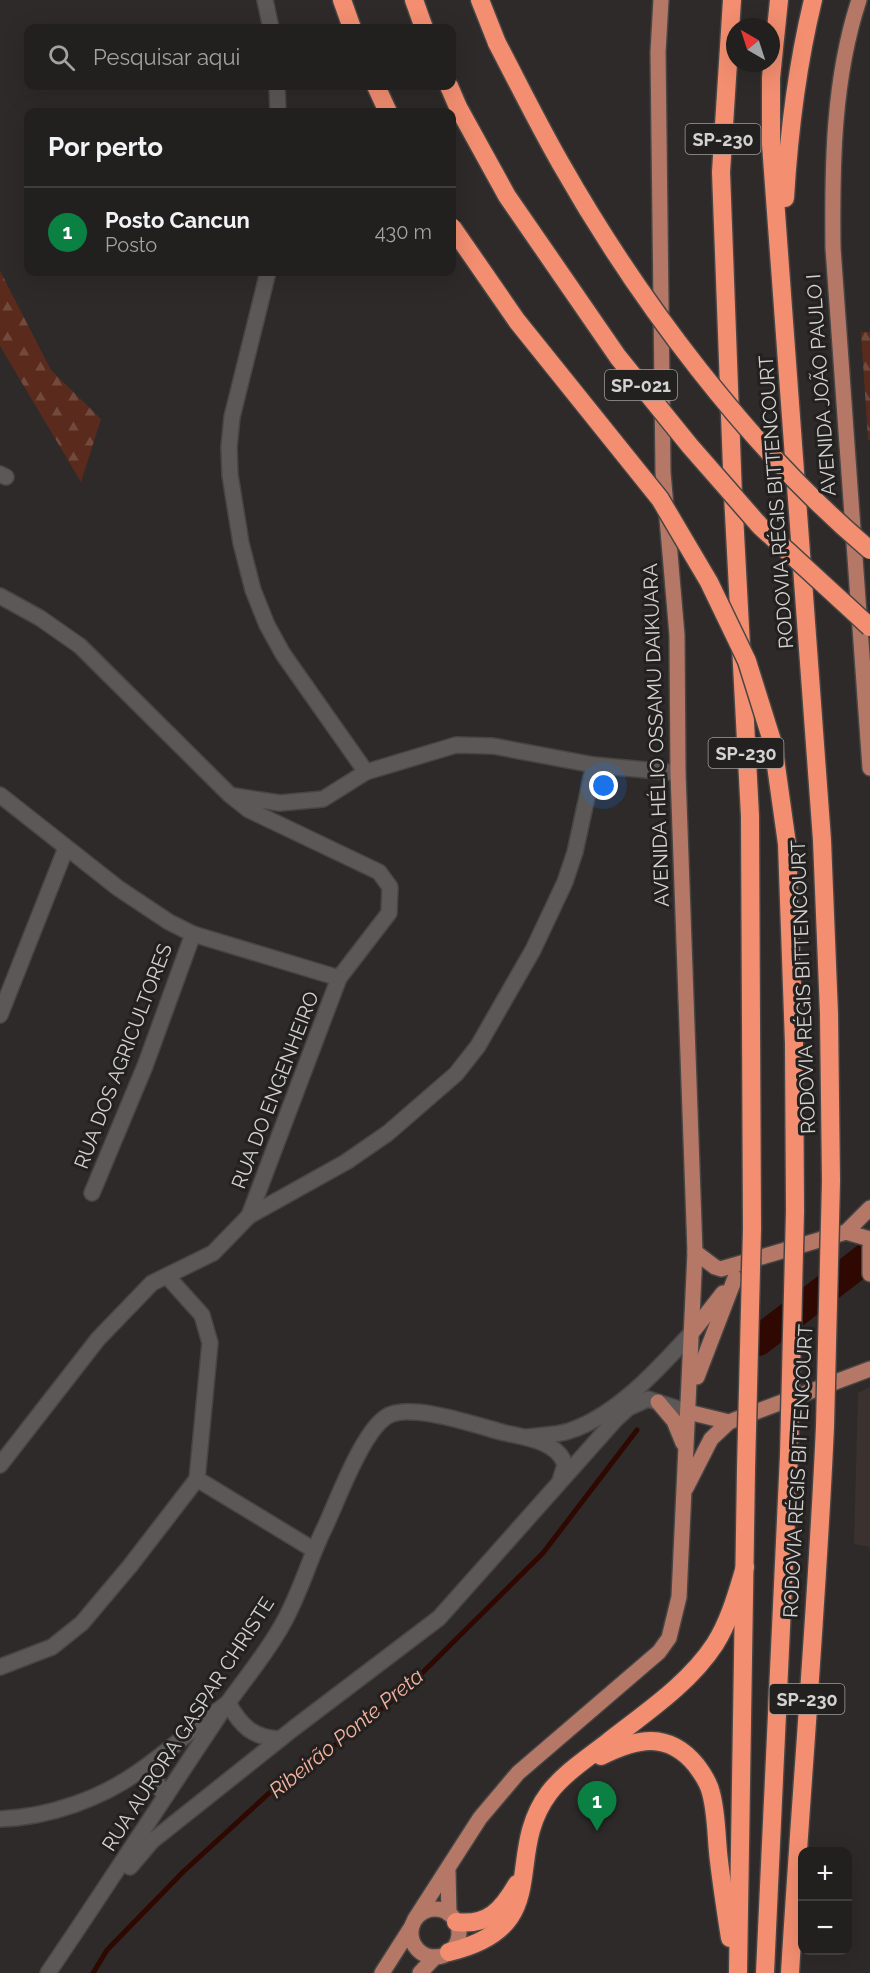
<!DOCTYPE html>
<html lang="pt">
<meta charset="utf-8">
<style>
body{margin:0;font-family:Raleway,sans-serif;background:#2a2828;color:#f1f3f6}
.controls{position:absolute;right:18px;bottom:18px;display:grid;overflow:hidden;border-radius:12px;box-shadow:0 6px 24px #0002}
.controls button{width:54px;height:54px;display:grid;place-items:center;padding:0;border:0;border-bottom:2px solid #3f3e3d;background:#22201f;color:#f1f3f6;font:30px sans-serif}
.compass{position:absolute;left:726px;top:18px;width:54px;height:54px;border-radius:50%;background:#22201f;box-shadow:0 6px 24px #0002;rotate:321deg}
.you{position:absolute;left:604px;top:786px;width:21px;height:21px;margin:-15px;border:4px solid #fff;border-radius:50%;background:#1a73e8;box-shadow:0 0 0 9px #1a73e833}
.badge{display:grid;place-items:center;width:39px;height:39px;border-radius:50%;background:#0b8043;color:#fff;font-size:20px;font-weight:700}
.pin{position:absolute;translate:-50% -50px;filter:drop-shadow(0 2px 3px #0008)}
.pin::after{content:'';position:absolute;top:32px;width:21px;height:18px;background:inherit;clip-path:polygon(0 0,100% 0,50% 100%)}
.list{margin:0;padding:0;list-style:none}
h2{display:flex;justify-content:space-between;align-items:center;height:78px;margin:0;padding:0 24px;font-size:26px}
h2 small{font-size:20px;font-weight:400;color:#a2a3a4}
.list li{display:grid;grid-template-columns:39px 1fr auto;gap:18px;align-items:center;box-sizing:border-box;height:90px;padding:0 24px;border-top:2px solid #3f3e3d}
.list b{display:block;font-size:22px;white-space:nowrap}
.list p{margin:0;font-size:20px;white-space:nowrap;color:#a2a3a4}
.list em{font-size:20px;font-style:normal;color:#a2a3a4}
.icon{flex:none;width:33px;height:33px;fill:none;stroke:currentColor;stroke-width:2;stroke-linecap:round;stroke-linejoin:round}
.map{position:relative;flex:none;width:870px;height:1973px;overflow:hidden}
.search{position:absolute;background:#22201f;box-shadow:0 6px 24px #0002;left:24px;top:24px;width:432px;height:66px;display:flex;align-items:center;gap:15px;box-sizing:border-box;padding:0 21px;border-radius:12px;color:#a2a3a4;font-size:22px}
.panel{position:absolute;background:#22201f;box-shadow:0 6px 24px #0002;left:24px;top:108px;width:432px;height:168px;border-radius:12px}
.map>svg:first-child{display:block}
</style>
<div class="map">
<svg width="870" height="1973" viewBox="0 0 870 1973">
<defs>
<pattern id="forest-firs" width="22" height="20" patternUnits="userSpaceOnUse" patternTransform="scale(1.5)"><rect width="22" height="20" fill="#5a2b1d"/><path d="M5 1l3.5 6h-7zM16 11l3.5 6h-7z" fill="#71493d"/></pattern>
</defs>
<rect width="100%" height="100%" fill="#2d2a29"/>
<polygon fill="#3b322f" points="870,1387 870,1547 854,1544 858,1393"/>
<g fill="url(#forest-firs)">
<polygon points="0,271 51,370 101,419 81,482 0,346"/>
<polygon points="861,332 870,332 870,440 868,440"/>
</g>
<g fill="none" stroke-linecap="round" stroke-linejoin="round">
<polyline stroke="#2e0801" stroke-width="5" points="93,1973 107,1950 184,1871 278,1785 348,1736 405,1690 543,1553 637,1430"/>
<polyline stroke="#2e0801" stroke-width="30" points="758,1341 870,1255"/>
<g stroke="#474544" stroke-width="18">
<g id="street">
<polyline points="265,0 271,28"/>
<polyline points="277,86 278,112"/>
<polyline points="268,272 232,417 229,447 230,475 241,543 253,590 267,625 283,654 366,772"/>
<polyline points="0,474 6,477"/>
<polyline points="0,596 40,618 80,646 230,795 249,810 379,872 390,887 389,913 339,978 193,934 169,922 118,888 0,795"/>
<polyline points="234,796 280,803 323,799 366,772 456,745 493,746 594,765 678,773"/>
<polyline points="0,1015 66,848"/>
<polyline points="92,1193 145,1066 193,934"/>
<polyline points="249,1216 339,978"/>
<polyline points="167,1276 202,1315 210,1343 197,1479 314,1550"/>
<polyline points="0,1465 98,1339 152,1283 213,1253 249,1216 346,1162 388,1133 456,1074 478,1046 533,950 565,882 575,852 594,765"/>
<polyline points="0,1667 52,1647 82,1623 130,1566 197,1479"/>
<polyline points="140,1771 158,1784 165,1797"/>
<path d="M 0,1819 C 49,1817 101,1799 141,1770 C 171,1749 198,1724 228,1703"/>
</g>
</g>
<g stroke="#474544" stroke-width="18">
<g id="secondary">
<path d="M 528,1437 C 541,1435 557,1435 569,1431 C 618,1415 660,1367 694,1330"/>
<path d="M 228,1703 C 241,1726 253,1738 280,1739"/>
<polyline points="130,1867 152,1841 294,1728 439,1618 616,1419 628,1408 648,1399 688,1412"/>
<path d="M 48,1973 C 105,1889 160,1804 216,1720 C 237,1688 263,1659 281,1627 C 300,1595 309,1559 325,1527 C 338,1499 362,1433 386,1417 C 408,1401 478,1426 505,1433 C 525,1437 559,1442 565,1465 L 560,1481"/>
</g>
</g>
<g stroke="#474544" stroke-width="18">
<g id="primary">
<path d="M 859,0 C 833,79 832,165 833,248 L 870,768"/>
<polyline points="846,1232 870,1239"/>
<polyline points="870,1247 870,1274"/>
<polyline points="695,1252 715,1267 721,1269 846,1232 870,1208"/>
<polyline points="694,1330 723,1293"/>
<polyline points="697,1377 735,1278"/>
<polyline points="658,1402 674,1421 683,1443"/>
<polyline points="688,1412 729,1422 870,1369"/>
<polyline points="686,1488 711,1439 729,1422"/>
<polyline points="448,1872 449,1914"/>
<circle cx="435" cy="1933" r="24"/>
<polyline points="415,1919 480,1818 518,1773 659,1652 669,1638 679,1597 695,1252 678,773 677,635 663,472 658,52 661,0"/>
<polyline points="382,1973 412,1926"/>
<polyline points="420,1973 435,1957"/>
</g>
</g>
<g stroke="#474544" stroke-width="21">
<g id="highway">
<polyline points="342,0 352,28"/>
<polyline points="414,0 424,28"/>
<polyline points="480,0 497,43"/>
<polyline points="732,0 721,172 733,495 750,816 752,1229"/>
<polyline points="779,0 771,78 771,144 822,840 829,1014 831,1181"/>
<polyline points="376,86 388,112"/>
<polyline points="449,86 458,107"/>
<path d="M 785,198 C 789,131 797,66 813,0"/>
<polyline points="794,1044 795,1211"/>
<path d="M 601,1756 C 637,1738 668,1731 696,1765 C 702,1773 709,1783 711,1793 C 717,1815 716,1838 719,1861 C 722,1887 726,1912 730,1938"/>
<path d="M 456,1922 C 488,1926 502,1910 517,1884"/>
<path d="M 449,1952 C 557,1926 501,1857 549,1793 C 564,1773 589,1757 608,1742 C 645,1713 689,1684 715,1644 C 730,1620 737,1593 745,1567"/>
<polyline points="738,1973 746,1469"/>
<polyline points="765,1973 789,1455"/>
<path d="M 790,1973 C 801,1790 817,1608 825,1426"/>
</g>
</g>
<use href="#street" stroke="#5b5857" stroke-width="15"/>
<use href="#secondary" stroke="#5b5857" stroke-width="15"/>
<use href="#primary" stroke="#b67866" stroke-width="15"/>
<use href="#highway" stroke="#f38e70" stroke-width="18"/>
<g stroke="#474544" stroke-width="21" stroke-linecap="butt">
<g id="highway-bridge">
<path d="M 497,43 C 518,83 538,124 561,164 C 638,300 750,449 870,550"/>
<polyline points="458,107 507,196 618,357 690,446 760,526 870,627"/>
<polyline points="452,227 517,321 660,499 709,582 747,661 773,744 787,844 794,1044"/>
<polyline points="825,1426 831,1181"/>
<polyline points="789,1455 795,1211"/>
<polyline points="746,1469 752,1229"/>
</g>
</g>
<use href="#highway-bridge" stroke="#f38e70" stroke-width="18"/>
</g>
<g text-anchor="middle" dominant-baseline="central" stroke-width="6" stroke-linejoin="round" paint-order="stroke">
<g fill="#232120" stroke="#9f9d9c" stroke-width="1.5">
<rect x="685.5" y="124" width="75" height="30" rx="4.5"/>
<rect x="605" y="370" width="72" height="30" rx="4.5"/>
<rect x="708.5" y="738" width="75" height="30" rx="4.5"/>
<rect x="769.5" y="1684" width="75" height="30" rx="4.5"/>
</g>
<g font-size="18" font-weight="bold" fill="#d4d2d1">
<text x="723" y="139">SP-230</text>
<text x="641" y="385">SP-021</text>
<text x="746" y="753">SP-230</text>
<text x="807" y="1699">SP-230</text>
</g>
<g font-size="20" fill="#d4d2d1" stroke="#232120">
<text transform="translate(821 385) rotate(-94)">AVENIDA JOÃO PAULO I</text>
<text transform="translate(776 502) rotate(-94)">RODOVIA RÉGIS BITTENCOURT</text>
<text transform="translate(656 735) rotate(-92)">AVENIDA HÉLIO OSSAMU DAIKUARA</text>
<text transform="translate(803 987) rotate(-92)">RODOVIA RÉGIS BITTENCOURT</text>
<text transform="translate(123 1056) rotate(-69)">RUA DOS AGRICULTORES</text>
<text transform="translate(275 1090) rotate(-69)">RUA DO ENGENHEIRO</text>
<text transform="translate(798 1471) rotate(-87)">RODOVIA RÉGIS BITTENCOURT</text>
<text transform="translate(188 1724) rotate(-57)">RUA AURORA GASPAR CHRISTE</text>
</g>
<g font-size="21" font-style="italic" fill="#f6b39f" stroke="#232120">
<text transform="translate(346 1733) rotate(-39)">Ribeirão Ponte Preta</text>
</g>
</g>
</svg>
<div class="controls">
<button>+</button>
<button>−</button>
</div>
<svg class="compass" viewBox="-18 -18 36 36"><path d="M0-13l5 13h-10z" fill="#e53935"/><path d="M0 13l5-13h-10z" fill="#a2a3a4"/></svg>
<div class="you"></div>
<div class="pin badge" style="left:597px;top:1831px">1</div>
<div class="search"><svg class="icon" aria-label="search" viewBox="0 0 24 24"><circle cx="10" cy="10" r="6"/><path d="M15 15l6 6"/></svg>Pesquisar aqui</div>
<section class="panel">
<h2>Por perto<small></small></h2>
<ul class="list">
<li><span class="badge">1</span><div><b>Posto Cancun</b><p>Posto</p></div><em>430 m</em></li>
</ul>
</section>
</div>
